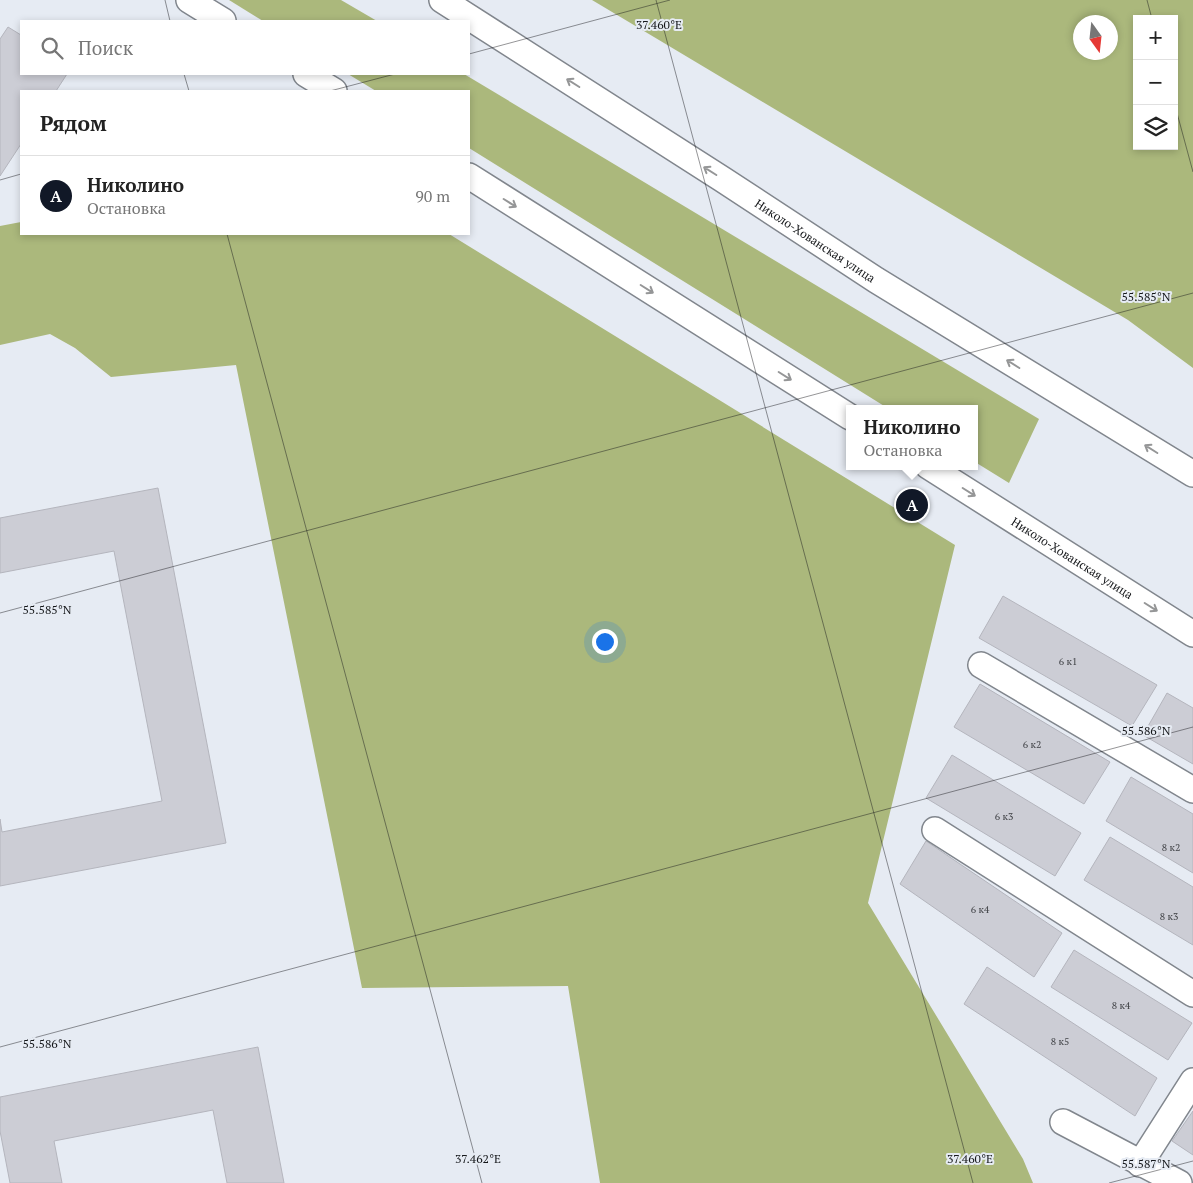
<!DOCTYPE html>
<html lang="ru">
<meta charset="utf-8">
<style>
body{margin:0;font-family:"PT Serif",serif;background:#f2f2f2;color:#222}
.controls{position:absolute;right:15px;top:15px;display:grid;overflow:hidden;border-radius:0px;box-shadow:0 2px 8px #0003}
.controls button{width:45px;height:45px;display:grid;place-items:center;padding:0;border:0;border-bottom:1px solid #e0e0e0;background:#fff;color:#222;font:25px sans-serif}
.compass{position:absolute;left:1073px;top:15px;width:45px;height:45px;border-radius:50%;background:#fff;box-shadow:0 2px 8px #0003;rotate:165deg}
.you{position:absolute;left:604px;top:641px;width:18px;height:18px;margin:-12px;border:4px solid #fff;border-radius:50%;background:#1a73e8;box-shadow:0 0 0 8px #1a73e833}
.badge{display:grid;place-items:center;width:32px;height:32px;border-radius:50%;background:#111827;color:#fff;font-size:16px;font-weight:700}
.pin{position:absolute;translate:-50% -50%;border:2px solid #fff;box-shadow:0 1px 5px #0006}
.popup{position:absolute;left:846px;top:405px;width:132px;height:65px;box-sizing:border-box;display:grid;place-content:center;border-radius:0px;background:#fff;filter:drop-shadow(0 1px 4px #0005);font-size:16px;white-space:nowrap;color:#767676}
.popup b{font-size:19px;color:#222}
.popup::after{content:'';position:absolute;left:50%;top:100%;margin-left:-10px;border:10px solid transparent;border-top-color:#fff}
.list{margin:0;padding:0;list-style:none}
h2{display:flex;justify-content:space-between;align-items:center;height:65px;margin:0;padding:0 20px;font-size:21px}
h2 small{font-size:16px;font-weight:400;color:#767676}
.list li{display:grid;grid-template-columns:32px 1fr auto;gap:15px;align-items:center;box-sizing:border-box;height:80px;padding:0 20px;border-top:1px solid #e0e0e0}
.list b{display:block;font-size:19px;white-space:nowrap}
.list p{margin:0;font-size:16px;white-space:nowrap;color:#767676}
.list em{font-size:16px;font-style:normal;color:#767676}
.icon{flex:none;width:28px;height:28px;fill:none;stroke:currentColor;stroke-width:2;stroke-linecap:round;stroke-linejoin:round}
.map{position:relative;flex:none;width:1193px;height:1183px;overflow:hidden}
.search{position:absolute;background:#fff;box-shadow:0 2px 8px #0003;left:20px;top:20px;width:450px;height:55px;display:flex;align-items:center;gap:12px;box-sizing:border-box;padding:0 18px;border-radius:0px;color:#767676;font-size:19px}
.panel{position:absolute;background:#fff;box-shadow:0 2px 8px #0003;left:20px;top:90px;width:450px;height:145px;border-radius:0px}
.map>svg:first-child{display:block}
</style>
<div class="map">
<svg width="1193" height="1183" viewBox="0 0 1193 1183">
<rect width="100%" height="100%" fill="#e6ebf3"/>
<g fill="#abb87c" fill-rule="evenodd">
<polygon points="229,0 341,0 377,21 263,21"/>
<path d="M 592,0 L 1193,0 L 1193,368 L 1128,320 ZM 1137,19 L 1174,19 L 1174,146 L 1137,146 ZM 1080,22 L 1110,22 L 1110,52 L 1080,52 Z"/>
<polygon points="348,74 464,74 1039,419 1009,483 975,462 974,409 889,409 469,148 469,91 376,91"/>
<polygon points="21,222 21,234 449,234 955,545 868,903 1023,1159 1033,1183 600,1183 568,986 362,988 236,365 111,377 75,348 50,334 0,345 0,226"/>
</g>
<g fill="#cccdd5" stroke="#b4b5bd">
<polygon points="8,27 21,35 21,74 67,74 56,91 21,91 21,144 0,176 0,39"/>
<polygon points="158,488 226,843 0,886 0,819 2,832 162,801 114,551 0,573 0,518"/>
<polygon points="1003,596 1157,685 1132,726 979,638"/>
<polygon points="980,684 1110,762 1084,804 954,727"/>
<polygon points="1167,693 1193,708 1193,764 1143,735"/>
<polygon points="952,755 1081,833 1055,876 926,798"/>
<polygon points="1131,777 1193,814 1193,873 1106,821"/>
<polygon points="1110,837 1193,887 1193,945 1084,880"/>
<polygon points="926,841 1062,933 1034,977 900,884"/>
<polygon points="1074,950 1192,1023 1168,1060 1051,987"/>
<polygon points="987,967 1157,1078 1135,1116 964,1004"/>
<polygon points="258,1047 284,1183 227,1183 213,1110 54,1141 62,1183 10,1183 0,1131 0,1097"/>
<polygon points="1193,1111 1193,1155 1172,1141"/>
</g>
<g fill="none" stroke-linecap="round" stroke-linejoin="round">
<g stroke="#81868d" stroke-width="28">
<g id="minor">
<polyline points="189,0 223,21"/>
<path id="s1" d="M 442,0 L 722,179 L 876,280 L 1193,474"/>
<polyline points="306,74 334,91"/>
<polyline points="469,176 850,417"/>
<path id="s2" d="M 928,466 L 1193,634"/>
<polyline points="981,665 1193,790"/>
<polyline points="935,830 1193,994"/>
<polyline points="1063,1122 1179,1183"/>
<polyline points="1140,1164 1193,1081"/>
</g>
</g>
<use href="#minor" stroke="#fff" stroke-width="25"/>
</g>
<defs><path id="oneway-shaft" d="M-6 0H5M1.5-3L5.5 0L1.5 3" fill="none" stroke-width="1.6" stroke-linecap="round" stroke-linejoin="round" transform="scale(1.25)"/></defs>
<g stroke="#959697">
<use href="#oneway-shaft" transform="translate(573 83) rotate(-148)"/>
<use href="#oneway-shaft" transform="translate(710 171) rotate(-148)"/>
<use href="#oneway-shaft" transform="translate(510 203) rotate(32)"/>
<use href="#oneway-shaft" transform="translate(647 289) rotate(32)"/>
<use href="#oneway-shaft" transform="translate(1013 364) rotate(-148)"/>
<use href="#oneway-shaft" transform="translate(785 376) rotate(32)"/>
<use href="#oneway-shaft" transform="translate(1151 449) rotate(-148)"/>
<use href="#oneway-shaft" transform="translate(969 492) rotate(32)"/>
<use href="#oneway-shaft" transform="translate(1151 607) rotate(32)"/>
</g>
<path fill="none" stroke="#131518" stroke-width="1" stroke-opacity="0.45" d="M 165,0 L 170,21M 656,0 L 973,1183M 1147,0 L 1152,19M 469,54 L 670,0M 184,74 L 189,91M 330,91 L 395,74M 1174,102 L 1193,172M 0,180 L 21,174M 227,234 L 482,1183M 0,613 L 1193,293M 0,1047 L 1193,727M 1109,1183 L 1193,1161"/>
<g text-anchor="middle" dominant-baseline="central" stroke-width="4" stroke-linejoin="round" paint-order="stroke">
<g font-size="10" fill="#414347">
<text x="1068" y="661">6 к1</text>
<text x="1032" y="744">6 к2</text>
<text x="1004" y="816">6 к3</text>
<text x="1171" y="847">8 к2</text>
<text x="980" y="909">6 к4</text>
<text x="1169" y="916">8 к3</text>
<text x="1121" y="1005">8 к4</text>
<text x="1060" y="1041">8 к5</text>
</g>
<g font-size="12" fill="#131518" stroke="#e6ebf3">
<text stroke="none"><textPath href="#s1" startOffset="444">Николо-Хованская улица</textPath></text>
<text stroke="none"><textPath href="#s2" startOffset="171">Николо-Хованская улица</textPath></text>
</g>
</g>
<g font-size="12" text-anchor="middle" fill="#131518" stroke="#e6ebf3" stroke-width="4" stroke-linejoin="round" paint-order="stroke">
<text x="659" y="29">37.460°E</text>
<text x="1146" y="301">55.585°N</text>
<text x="47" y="614">55.585°N</text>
<text x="1146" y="735">55.586°N</text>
<text x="47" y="1048">55.586°N</text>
<text x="478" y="1163">37.462°E</text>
<text x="970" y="1163">37.460°E</text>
<text x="1146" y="1168">55.587°N</text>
</g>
</svg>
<div class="controls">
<button>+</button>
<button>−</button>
<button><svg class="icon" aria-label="layers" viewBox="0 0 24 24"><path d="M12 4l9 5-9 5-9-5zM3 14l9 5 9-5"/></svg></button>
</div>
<svg class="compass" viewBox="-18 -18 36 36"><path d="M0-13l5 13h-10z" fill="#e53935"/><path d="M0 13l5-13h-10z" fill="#767676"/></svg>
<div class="you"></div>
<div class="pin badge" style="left:912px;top:505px">A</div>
<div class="popup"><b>Николино</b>Остановка</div>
<div class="search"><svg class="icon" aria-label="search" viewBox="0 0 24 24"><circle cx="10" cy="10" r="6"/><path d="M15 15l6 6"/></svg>Поиск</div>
<section class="panel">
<h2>Рядом<small></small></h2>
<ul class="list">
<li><span class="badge">A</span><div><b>Николино</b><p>Остановка</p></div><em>90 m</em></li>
</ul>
</section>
</div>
